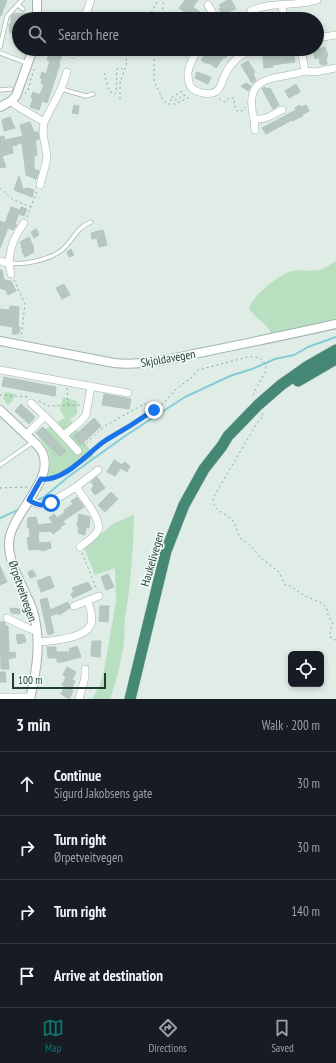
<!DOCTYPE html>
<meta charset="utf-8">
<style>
body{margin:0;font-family:"PT Sans Narrow",sans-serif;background:#242831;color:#f1f3f6}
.controls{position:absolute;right:12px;bottom:12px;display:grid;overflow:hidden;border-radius:6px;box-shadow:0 2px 6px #0003}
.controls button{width:36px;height:36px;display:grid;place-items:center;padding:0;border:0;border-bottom:1px solid #363941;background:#171b24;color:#f1f3f6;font:20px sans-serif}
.scale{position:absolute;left:12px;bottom:10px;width:94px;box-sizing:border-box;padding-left:4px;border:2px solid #1f3e34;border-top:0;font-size:11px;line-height:14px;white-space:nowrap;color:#1f3e34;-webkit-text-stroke:3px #f1f9f4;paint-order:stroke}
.stop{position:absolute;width:12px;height:12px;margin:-9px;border:3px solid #1a73e8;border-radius:50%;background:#fff}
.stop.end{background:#1a73e8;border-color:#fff;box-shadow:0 1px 4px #0008}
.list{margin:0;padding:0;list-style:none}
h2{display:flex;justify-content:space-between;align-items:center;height:52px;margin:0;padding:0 16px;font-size:17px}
h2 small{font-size:13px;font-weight:400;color:#9ea1a6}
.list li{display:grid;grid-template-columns:26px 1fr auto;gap:12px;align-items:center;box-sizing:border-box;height:64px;padding:0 16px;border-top:1px solid #363941}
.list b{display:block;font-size:15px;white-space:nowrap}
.list p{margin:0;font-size:13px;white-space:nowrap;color:#9ea1a6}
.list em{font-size:13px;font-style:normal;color:#9ea1a6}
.icon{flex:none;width:22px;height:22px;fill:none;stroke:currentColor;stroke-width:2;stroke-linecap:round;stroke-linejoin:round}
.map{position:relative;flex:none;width:336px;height:699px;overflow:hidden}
.search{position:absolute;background:#171b24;box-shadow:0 2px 6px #0003;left:12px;right:12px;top:12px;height:44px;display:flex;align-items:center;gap:10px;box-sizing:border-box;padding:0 14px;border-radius:22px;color:#9ea1a6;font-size:15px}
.sheet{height:308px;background:#171b24}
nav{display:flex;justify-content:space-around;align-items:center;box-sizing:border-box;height:56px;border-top:1px solid #363941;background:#171b24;font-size:11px;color:#9ea1a6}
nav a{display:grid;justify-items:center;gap:2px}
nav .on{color:#0f766e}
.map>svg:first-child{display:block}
</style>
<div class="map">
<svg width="336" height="699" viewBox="0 0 336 699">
<rect width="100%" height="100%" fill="#e0ece6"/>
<g fill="#b7dfc0">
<polygon points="176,49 192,49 186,58"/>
<path d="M 336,261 L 336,322 L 273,337 L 267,326 L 256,317 L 249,309 C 251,297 279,274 292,271 C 301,269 310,272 320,270 C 325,269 331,264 336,261 Z"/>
<polygon points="5,392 15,394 12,402 8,405 3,399"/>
<path d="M 63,397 L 77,401 L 77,414 L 70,419 L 94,457 L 81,464 L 56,480 L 47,475 C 54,458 49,450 38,436 L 44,430 L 65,418 L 60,410 Z"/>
<path d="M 134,515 C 133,550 131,584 125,618 C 124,628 125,639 123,649 C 120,666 116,682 110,699 L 92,699 L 100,685 L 104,671 L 116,601 L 115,568 L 95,575 L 84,548 L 114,523 Z"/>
</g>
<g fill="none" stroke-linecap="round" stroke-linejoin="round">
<g stroke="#84cdd6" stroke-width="2">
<polyline points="36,501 44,497 68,477 125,436 185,397 230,376 252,369 275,359 294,355 308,347 336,337"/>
<polyline points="0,518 20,509"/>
</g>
</g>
<g fill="#b5c7bf" stroke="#b2c6bd">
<polygon points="0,0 7,0 1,16 0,16"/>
<polygon points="185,0 198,0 193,7 209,19 184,19 189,15 179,8"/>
<polygon points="228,0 231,0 236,9 222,14 219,9 221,8 219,5"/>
<polygon points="28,13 28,19 19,19 19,33 10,33 9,24 11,24 11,16 13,14"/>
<polygon points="325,47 328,56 326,57 327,64 324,65 320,64 319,58 315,59 313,50"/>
<polygon points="224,49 230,53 225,58 224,57 216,68 209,63 205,63 201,60 208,51 216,57"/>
<polygon points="289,51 289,52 293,52 295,62 272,65 273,67 264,68 263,57 265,53"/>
<polygon points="56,53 62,55 59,63 60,64 47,103 42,101 39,110 30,107 33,98 31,97 33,92 40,95 44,84 41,83 42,79 40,78 42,72 46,74 50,61 47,60 49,54 55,56"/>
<polygon points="248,61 255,72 253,74 256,80 252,83 241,65"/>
<polygon points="197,72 211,77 208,84 195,78"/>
<polygon points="246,83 251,86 248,91 241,86"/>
<polygon points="296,84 300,92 289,98 285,91"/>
<polygon points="265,87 266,89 270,88 279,105 273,109 262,89"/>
<polygon points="74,105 79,106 78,114 72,113"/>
<polygon points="300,105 301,107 306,105 309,111 302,115 303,116 292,121 292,120 266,134 262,128 296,110 295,108"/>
<polygon points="10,117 15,128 4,131 2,120"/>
<polygon points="30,122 34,132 38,132 39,140 35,140 37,154 36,156 34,156 34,169 39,171 36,179 26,175 22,143 19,144 19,140 17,145 12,146 13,153 2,156 6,167 0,168 0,137 4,136 5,140 23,136 20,125"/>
<polygon points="19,176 23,189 28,188 34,190 32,197 14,190"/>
<polygon points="11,207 20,210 15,224 17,225 13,230 8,228 0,248 0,221 5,223"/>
<polygon points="21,207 27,209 24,216 19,214"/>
<polygon points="36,229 39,235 34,238 31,232"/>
<polygon points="103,230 107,245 99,247 97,238 92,239 91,233"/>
<polygon points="29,237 34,248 33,249 34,252 25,257 22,251 23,250 21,247 22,246 20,242"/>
<polygon points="71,249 74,255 69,257 67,252"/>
<polygon points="0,270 2,270 4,280 11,281 16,291 8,295 6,290 0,288"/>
<polygon points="64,284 70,295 62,299 56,288"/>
<polygon points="10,306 19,307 18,327 20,327 19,333 17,334 12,334 13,327 0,325 0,309 9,310"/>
<polygon points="4,377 56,387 55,396 2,386"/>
<polygon points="104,394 131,399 129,409 102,405"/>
<polygon points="21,404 35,417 29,424 15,411"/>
<polygon points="94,418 101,426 81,445 73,437"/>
<polygon points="43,427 66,451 60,457 36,433"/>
<polygon points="114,460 122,465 124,462 130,466 127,472 121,468 115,476 107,472"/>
<polygon points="97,477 105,488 95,495 91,489 94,486 91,482"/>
<polygon points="111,492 118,499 105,512 98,505"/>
<polygon points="77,497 84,507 63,521 65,524 60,527 61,528 53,534 51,531 38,532 39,543 50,542 51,548 42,551 41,549 29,550 27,538 30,537 29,527 27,527 28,518 36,517 38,525 53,523 49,518 54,514 57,518 65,512 64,510 73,504 71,501"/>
<polygon points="79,514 90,517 89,528 86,527 85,535 78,533 79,526 77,526"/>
<polygon points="0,566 7,582 0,585"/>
<polygon points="33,570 36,576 30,578 28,572"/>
<polygon points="108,574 114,587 106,590 101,577"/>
<polygon points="50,576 54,587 41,592 37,581"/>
<polygon points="88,582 92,589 73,598 71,594 74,592 72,588"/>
<polygon points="47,598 50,610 68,602 70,608 59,615 59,613 50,616 54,633 48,635 40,600"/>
<polygon points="100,606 109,606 108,622 99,621"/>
<polygon points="10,608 20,609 20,614 11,613"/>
<polygon points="0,622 5,622 5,626 8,626 9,653 15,652 16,657 8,659 9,669 1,669"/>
<polygon points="22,634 22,635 24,635 26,642 18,644 16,635"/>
<polygon points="92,641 101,641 100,657 91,656"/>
<polygon points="77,646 81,657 62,662 57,662 57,658 48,658 47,647 56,647 56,652 70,652 69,649"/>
<polygon points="67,667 76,672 72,680 75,681 71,689 73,691 69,699 61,694 65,686 62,685 66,677 63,675"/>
<polygon points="0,672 5,672 6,682 0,682"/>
</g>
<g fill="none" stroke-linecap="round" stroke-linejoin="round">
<g stroke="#a2b4ad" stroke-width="5">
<g id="service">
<polyline points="18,5 23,9"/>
<polyline points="0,47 7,16 22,0"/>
<polyline points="0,53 27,63"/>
<polyline points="61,89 86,96 93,94"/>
<polyline points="0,90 11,89"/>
<path d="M 9,263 C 26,265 56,259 67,245 C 75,236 79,226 91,222"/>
<polyline points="0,465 33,442"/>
</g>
</g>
<g stroke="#a2b4ad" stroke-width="8">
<g id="minor">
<polyline points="208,5 216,19"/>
<polyline points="282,5 284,19"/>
<path d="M 251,11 C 271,1 296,7 317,0"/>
<polyline points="84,19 91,0"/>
<polyline points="317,38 336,35"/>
<path d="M 199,49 C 194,55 190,64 188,72 C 188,76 188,83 191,87 C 196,93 210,96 217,91 C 221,87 222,82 224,77 C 230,63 238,56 252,49"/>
<polyline points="301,49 305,71 315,72 336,68"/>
<polyline points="72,54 74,49"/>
<polyline points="11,101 17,106 44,122"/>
<path d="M 282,110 C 273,114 264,121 254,119 C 242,72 276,81 305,71"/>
<polyline points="254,119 255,130"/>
<polyline points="40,185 46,163 47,156 43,134 44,122 61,89 67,72"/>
<polyline points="0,261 8,263"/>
<path d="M 11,274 C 6,255 13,238 24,223"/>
<polyline points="0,370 128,393"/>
<polyline points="31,403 53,424 78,451"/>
<polyline points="27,434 45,416"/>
<polyline points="64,435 81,421 86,415 91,386"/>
<path d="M 76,487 C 82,496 102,519 98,530 C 94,538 86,542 80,547"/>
<polyline points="29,500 40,505 46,505 76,487 98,470"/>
<polyline points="74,606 99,596"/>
<polyline points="7,618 28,628 36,631"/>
<path d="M 38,642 C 51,641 83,639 90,626 C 94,618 90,609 88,601"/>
<polyline points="0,697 30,697"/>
<polyline points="79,699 85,677 85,669"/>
</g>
</g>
<g stroke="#a2b4ad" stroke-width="10">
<g id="tertiary">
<polyline points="37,19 37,0"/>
<polyline points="0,107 11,101 16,96 33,49"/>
<path d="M 0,341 L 114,363 C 145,366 174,358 204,352 C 248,343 292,334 336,324"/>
<path d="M 0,410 L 38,446 C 63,475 11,511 9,542 C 8,565 24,587 32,608 C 42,638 37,669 30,699"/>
</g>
</g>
<g stroke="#c0c9c6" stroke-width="12">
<g id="trunk">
<polyline points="298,381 336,359"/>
<polyline points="130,699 166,551 184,505 204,469 222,446 228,436 258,405 281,385 308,366 336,350"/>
</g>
</g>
<g stroke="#7eb2a0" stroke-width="1" stroke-dasharray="2 3" stroke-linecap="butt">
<polyline points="144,19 150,15 158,0"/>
<polyline points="161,19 164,0"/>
<polyline points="230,19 245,13"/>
<polyline points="58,49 66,52"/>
<polyline points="154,49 154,81 163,100 167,104 175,104 188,98 187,96 184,95 176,100 170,100 171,98 184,90"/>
<polyline points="104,73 109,91 115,94 116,93 117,69 121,68 125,71"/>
<polyline points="25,94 28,90 34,69"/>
<polyline points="120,99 120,83 127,62 123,49"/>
<polyline points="219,99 225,102 229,98 234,98 235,108 237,111 242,111 245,107"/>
<polyline points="0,188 12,199 30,207"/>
<polyline points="27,217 37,191"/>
<polyline points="14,280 25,304 21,338"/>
<polyline points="67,388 68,405"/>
<polyline points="0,395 29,397"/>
<polyline points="39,401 48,406 81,405"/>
<path d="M 262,413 L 263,416 L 257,423 L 213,498 C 213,513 226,512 233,521 C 237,526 237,534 241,539 L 248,543 L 260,557 L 279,572 L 285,585 L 290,586 L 305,596 L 322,603 L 327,609 L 328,615 L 333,624 C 331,629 328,634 332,639 L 336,640"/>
<polyline points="83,446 105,426 146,403"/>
<path d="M 49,479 L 60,475 L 76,464 L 106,441 L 117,435 L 164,403 L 176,389 L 191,378 L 198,370 L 248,357 C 259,356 266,359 266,371 L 254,392 L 252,398"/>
<polyline points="0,488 29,487"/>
<polyline points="82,553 97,590"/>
</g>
<use href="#service" stroke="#fff" stroke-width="3.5"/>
<use href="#minor" stroke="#fff" stroke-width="7"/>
<use href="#tertiary" stroke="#fff" stroke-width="8"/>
<use href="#trunk" stroke="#458876" stroke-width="11"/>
</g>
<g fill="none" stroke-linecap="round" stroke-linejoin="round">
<path stroke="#1a73e8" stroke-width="5" d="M 51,503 C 43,507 37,505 29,500 L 41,479 C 65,482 88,452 106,440 C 122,431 138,421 154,410"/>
</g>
<g text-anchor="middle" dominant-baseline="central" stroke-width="3.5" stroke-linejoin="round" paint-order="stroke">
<g font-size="12" fill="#1f3e34" stroke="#f1f9f4">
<text transform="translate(168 358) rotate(-10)">Skjoldavegen</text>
<text transform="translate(152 559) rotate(-74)">Haukelivegen</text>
<text transform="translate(23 591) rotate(71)">Ørpetveitvegen</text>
</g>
</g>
</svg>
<div class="controls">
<button><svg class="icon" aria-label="locate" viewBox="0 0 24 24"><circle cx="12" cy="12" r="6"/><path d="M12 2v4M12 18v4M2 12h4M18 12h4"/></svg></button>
</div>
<div class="scale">100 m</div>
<div class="stop" style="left:51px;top:503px"></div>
<div class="stop end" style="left:154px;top:410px"></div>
<div class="search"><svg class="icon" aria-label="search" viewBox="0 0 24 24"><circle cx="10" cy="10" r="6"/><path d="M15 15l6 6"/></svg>Search here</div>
</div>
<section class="sheet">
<h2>3 min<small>Walk · 200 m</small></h2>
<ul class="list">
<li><svg class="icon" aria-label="ahead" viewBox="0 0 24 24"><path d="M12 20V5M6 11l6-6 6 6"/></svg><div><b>Continue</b><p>Sigurd Jakobsens gate</p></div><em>30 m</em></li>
<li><svg class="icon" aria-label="right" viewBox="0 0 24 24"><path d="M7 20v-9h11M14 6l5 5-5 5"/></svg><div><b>Turn right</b><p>Ørpetveitvegen</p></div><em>30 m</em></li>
<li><svg class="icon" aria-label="right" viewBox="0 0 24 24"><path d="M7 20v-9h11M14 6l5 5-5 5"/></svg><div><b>Turn right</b></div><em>140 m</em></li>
<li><svg class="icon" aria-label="arrive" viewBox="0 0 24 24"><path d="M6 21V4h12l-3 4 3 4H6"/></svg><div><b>Arrive at destination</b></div></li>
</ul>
</section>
<nav>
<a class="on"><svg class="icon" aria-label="map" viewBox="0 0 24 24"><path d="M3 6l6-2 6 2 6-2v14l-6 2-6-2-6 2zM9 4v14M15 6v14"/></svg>Map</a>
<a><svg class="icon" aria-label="directions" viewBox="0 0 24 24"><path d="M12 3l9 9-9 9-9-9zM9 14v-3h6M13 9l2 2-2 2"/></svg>Directions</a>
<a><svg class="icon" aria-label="saved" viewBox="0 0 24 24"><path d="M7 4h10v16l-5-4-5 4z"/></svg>Saved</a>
</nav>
